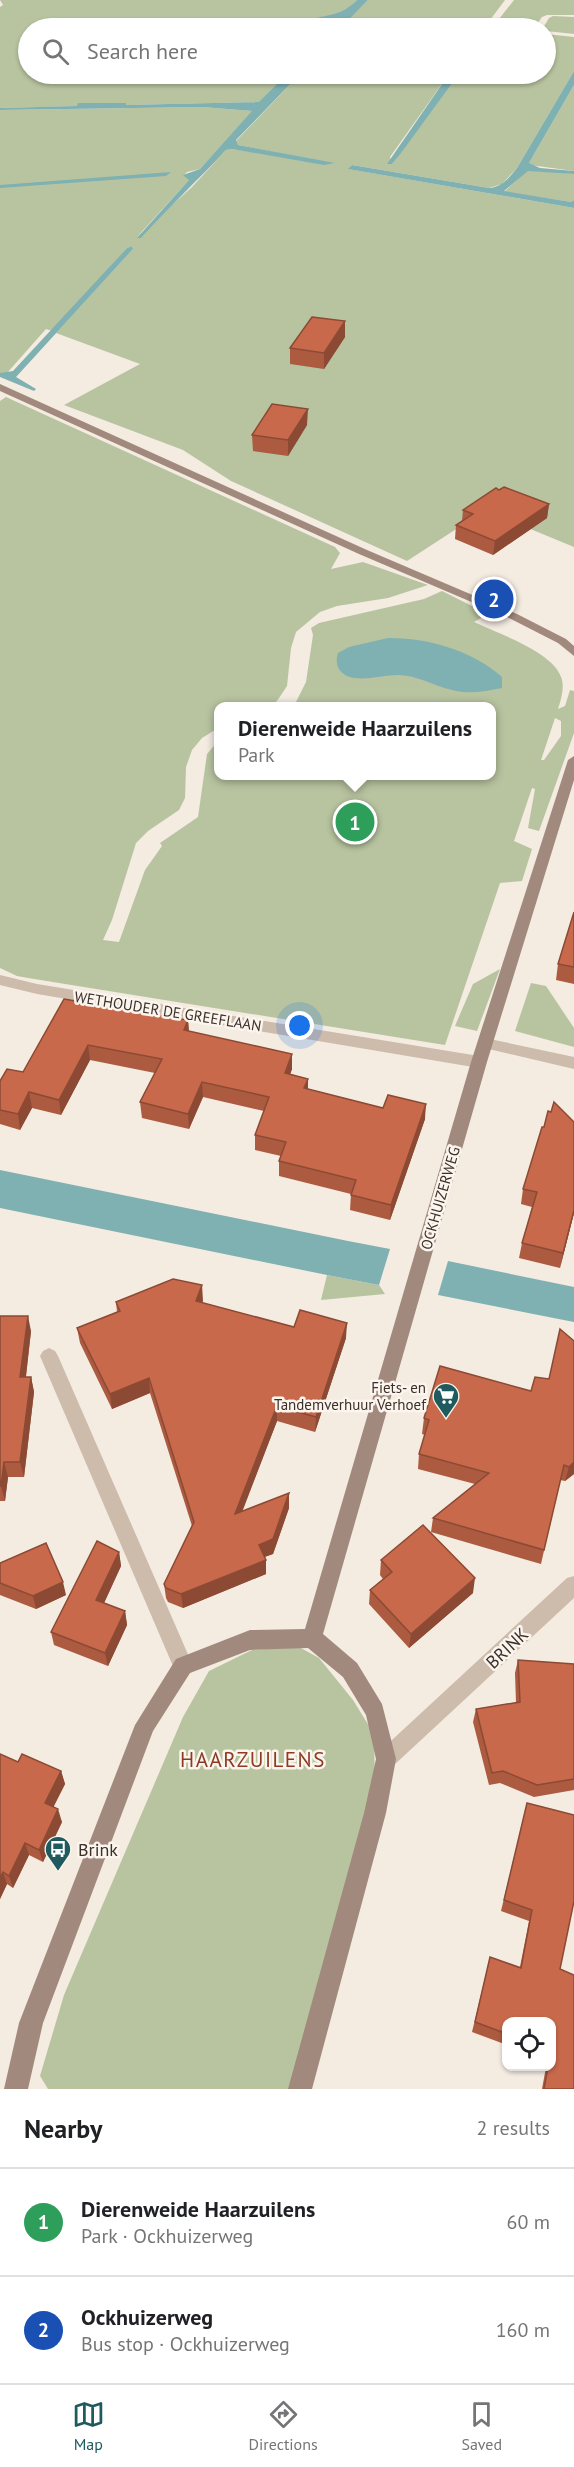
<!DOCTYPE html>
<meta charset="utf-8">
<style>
body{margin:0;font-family:"PT Sans",sans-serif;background:#f2f2f2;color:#202124}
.controls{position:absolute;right:18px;bottom:18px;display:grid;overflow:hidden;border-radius:12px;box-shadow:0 2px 4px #0004}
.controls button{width:54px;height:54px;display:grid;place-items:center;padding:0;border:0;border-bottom:2px solid #e0e0e0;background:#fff;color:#202124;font:30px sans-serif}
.you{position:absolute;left:300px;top:1026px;width:21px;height:21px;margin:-15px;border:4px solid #fff;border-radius:50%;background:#1a73e8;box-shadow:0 0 0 9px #1a73e833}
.badge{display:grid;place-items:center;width:39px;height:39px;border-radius:50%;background:#1f5a5e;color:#fff;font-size:20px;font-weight:700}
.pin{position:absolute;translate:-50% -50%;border:3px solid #fff;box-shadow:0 2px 6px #0006}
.popup{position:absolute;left:214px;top:702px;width:282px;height:78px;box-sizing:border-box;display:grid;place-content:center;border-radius:12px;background:#fff;filter:drop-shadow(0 2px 4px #0005);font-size:20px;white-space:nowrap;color:#757577}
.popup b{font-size:22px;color:#202124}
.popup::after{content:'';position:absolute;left:50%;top:100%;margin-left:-12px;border:12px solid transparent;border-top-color:#fff}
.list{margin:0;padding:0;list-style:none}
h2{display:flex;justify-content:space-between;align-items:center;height:78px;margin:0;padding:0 24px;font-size:26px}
h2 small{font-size:20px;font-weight:400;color:#757577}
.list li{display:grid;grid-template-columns:39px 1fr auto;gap:18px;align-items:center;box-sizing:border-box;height:108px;padding:0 24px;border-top:2px solid #e0e0e0}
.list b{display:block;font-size:22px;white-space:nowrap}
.list p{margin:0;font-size:20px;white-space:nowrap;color:#757577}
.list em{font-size:20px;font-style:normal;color:#757577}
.icon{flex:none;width:33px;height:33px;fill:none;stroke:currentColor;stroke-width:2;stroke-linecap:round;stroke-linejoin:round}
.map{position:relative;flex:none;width:574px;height:2089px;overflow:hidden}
.search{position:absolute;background:#fff;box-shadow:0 2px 4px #0004;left:18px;right:18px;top:18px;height:66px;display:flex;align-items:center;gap:15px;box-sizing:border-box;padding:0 21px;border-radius:33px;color:#757577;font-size:22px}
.sheet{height:294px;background:#fff}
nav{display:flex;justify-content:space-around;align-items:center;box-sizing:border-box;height:84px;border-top:2px solid #e0e0e0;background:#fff;font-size:16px;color:#757577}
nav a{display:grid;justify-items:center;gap:3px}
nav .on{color:#1f5a5e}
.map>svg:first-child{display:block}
</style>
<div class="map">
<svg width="574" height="2089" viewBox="0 0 574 2089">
<rect width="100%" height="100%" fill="#f4ebe1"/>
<g fill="#b8c4a0" fill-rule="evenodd">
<path d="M 0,0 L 357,0 C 337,22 311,13 295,28 L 28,28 L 28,74 L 287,74 L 260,102 L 0,108 L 0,7 L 3,5 Z"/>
<polygon points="368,0 505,0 484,28 341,28"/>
<polygon points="514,0 574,0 574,15 547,15 542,17 534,28 492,28"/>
<polygon points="553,16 574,17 574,34 546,31 543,28 549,18"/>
<polygon points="546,34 574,37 574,71 517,168 502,184 489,188 352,165 349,169 574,208 574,547 494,514 464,524 407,561 231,481 183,450 64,405 140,364 56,333 133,249 132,246 127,248 52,331 46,329 7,373 0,373 0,110 202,107 253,111 200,169 187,172 184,175 190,179 137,237 192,187 226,150 232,149 335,164 238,145 236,141 300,74 449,74 390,157 392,164 459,74 546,74"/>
<polygon points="574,85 574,171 530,165 529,163"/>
<polygon points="536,170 574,174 574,200 571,202 504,192 527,171"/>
<path d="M 6,397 L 335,547 L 340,553 L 331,569 L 363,562 L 428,585 L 388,598 L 337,606 L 320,612 L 296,632 L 291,648 L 287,686 L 277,701 L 269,706 L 218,706 L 218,728 L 202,738 L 192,750 L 186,767 L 185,798 L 179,810 L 148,831 L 136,843 L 112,920 L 103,940 L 119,942 L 145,870 L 162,846 L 160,843 L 198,817 L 207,754 L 218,741 L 218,776 L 491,776 L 491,706 L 294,706 L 306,682 L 313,635 L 311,628 L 319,623 L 424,599 L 442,591 L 488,614 L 474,622 C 497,633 553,652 561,677 C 565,686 561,700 558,709 L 565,706 L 570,690 L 574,691 L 574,733 L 539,831 L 528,828 L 535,789 L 532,788 L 514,841 L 532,849 L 522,881 L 500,883 L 445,1045 L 28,978 L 17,976 L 0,968 L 0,401 ZM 555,718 L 561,721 L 561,736 L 544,760 L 541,760 Z"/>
<polygon points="500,969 477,1031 455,1026 473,984"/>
<polygon points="531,983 546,986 574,1028 574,1047 515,1031"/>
<polygon points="327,1275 379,1285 385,1294 321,1300"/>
<polygon points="299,1647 319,1658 353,1700 374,1734 375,1790 290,2089 48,2089 40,2076 64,1995 183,1717 209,1671 252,1650"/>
</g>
<g fill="#7fb0b2">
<path d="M 357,0 L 368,0 L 341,28 L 295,28 C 312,12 336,22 357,0 Z"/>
<path d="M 574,71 L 574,85 L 529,163 L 540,168 L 574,171 L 574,174 L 528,171 L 504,191 L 571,202 L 574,200 L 574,208 L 348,169 L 352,165 L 489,188 C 502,187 509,178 517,168 Z"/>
<path d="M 287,74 L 300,74 L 236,140 L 238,145 L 335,163 L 324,165 L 232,149 L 226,150 C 198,180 168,208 141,238 L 137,238 L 189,180 L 183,175 L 200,169 L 252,111 L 202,107 L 0,110 L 0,108 L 77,106 L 78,103 L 126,103 L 126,105 L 259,102 Z"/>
<polygon points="449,74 459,74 401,153 392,164 387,164"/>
<polygon points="171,172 166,176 0,188 0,185"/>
<polygon points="132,246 133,249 16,377 36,389 34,391 0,377 0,373 13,371 127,248"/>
<path d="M 388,638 C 429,638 471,650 502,677 L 502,688 C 486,691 468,695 452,690 C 434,686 417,675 398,675 C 382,675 362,682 347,676 C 337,671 335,662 338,653 L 349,647 Z"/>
<polygon points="0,1170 348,1241 390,1249 379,1285 327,1275 0,1208"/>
<polygon points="448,1261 574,1287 574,1322 438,1295"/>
</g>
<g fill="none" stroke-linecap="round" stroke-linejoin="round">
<g fill="#cdbbac" fill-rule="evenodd">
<polygon points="0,975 37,984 479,1056 484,1058 487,1062 484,1066 479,1068 37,994 0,985"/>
<polygon points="485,1038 574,1057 574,1069 480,1047 478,1043 480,1039"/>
<polygon points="49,1348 55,1351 58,1356 190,1659 193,1666 190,1673 183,1676 176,1673 40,1356 43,1351"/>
<polygon points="574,1576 574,1598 393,1766 386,1769 379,1766 376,1759 379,1752 567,1578"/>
</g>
<g fill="#a18a7d" fill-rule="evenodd">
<polygon points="0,384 367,550 517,614 566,639 574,646 574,656 558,643 509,618 359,554 0,391"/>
<polygon points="574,756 574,780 487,1062 323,1634 357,1663 382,1704 396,1759 386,1813 312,2089 288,2089 364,1813 376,1759 366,1715 343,1677 308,1648 250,1650 190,1673 153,1731 43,2023 28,2089 4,2089 19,2023 135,1725 176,1659 250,1630 305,1629 471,1062 568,760"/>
</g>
</g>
<g fill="#ac5a40">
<polygon points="345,337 324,369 290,364 290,348"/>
<polygon points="307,425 288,456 253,451 252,435"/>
<polygon points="499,490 549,504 547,518 493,555 455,539 456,525 462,521 463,510"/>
<polygon points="574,912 574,984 556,980 558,964"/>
<polygon points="64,999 188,1020 189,1031 292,1069 290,1074 308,1079 308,1089 425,1119 390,1220 350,1210 351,1194 279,1176 279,1161 281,1156 255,1150 255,1135 264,1111 203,1097 189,1129 142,1118 140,1102 155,1073 90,1060 61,1115 32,1108 20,1130 0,1124 0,1081 23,1072"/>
<polygon points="574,1122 574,1213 560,1268 519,1258 522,1243 532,1207 521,1204 523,1189 544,1127"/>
<polygon points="202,1285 202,1303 294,1327 346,1338 315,1432 277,1421 242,1511 289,1508 273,1554 264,1557 266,1574 183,1608 168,1602 166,1598 164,1584 192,1526 150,1393 112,1409 80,1343 77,1328 117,1312 116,1302"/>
<polygon points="0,1316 31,1331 26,1377 31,1377 34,1392 24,1477 8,1477 5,1501 0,1501"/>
<polygon points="574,1341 574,1474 565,1481 560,1480 541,1564 431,1532 433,1518 475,1484 418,1469 419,1454 425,1435 422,1434 424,1418 531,1391 549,1379"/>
<polygon points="119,1552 121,1566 104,1603 125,1611 127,1625 108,1666 54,1645 51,1632"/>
<polygon points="381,1560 473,1593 409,1648 369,1604 370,1590 383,1579 380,1575"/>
<polygon points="0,1563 66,1595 36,1609 0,1595"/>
<polygon points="518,1660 574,1664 574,1790 534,1797 500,1783 489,1785 473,1722 476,1709 516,1703 515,1673"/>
<polygon points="0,1754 18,1762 61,1771 65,1784 53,1807 62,1822 43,1862 29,1855 13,1888 7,1884 0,1899"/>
<polygon points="527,1803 560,1969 574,2089 542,2089 546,2067 552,2067 552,2022 507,2022 507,2045 472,2032 490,1957 520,1967 529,1921 501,1911"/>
</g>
<g fill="#8c4a34">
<polygon points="345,321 345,337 324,369 324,353"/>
<polygon points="308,409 307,425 288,456 288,440"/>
<polygon points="549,504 547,518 493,555 495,541"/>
<polygon points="188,1020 189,1036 184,1030"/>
<polygon points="88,1045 90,1060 61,1115 59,1100"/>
<polygon points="292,1054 292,1069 285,1089 285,1073"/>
<polygon points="308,1079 308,1094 304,1088"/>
<polygon points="202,1082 203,1097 189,1129 188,1114"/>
<polygon points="29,1092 32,1108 20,1130 18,1114"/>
<polygon points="426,1104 425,1119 390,1220 391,1205"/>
<polygon points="574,1210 574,1213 560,1268 563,1253"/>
<polygon points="202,1285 203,1301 197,1317 196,1301"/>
<polygon points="28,1316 31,1331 24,1392 20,1377"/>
<polygon points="347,1323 346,1338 315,1432 316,1417"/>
<polygon points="31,1377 34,1392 24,1477 20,1462"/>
<polygon points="149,1378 150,1393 112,1409 110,1394"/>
<polygon points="277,1406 277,1421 236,1528 235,1514"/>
<polygon points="4,1462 8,1477 5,1501 1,1486"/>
<polygon points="574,1462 574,1474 565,1481 569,1467"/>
<polygon points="289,1493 289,1508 273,1554 259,1559 259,1545"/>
<polygon points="119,1552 121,1566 99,1614 96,1600"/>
<polygon points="266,1560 266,1574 183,1608 181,1594"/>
<polygon points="475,1578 473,1593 409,1648 411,1634"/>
<polygon points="63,1582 66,1595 36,1609 33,1596"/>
<polygon points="125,1611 127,1625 108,1666 105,1653"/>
<polygon points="61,1771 65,1784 49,1816 45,1803"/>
<polygon points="58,1809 62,1822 43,1862 39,1850"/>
<polygon points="25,1843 29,1855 13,1888 9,1876"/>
<polygon points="3,1872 7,1884 0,1899 0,1878"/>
</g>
<g fill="#c8694b" stroke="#8c4a34" stroke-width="1.5">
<polygon points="312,317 345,321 324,353 290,348"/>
<polygon points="272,404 308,409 288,440 252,435"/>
<polygon points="504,487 549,504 495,541 456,525 473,514 463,510 496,488 499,490"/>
<polygon points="574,912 574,967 558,964"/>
<polygon points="64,999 188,1020 184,1030 292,1054 285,1073 308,1079 304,1088 383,1108 388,1095 426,1104 391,1205 351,1195 356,1180 279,1161 286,1142 255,1135 269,1097 202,1082 188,1114 140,1102 162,1059 88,1045 59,1100 29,1092 18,1114 0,1110 0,1081 7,1069 23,1072"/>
<polygon points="554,1102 574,1122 574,1210 563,1253 522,1243 537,1192 523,1189 542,1127 544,1127 548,1111 551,1112"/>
<polygon points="173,1279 202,1285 196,1301 294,1327 300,1310 347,1323 316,1417 277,1406 235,1514 289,1493 273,1539 259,1545 266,1560 181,1594 166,1588 164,1584 194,1522 149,1378 110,1394 77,1328 120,1311 116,1302"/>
<polygon points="0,1316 28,1316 20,1377 31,1377 20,1462 4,1462 1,1486 0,1486"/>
<polygon points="560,1329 574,1341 574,1462 569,1467 564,1465 544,1550 433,1518 489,1473 419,1454 429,1420 424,1418 440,1366 531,1391 535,1377 549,1379"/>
<polygon points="423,1525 475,1578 411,1634 370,1590 392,1572 381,1560"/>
<polygon points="97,1541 119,1552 96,1600 125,1611 105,1653 51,1632"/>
<polygon points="46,1543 63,1582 33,1596 0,1583 0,1563"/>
<polygon points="518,1660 574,1664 574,1779 537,1785 503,1771 492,1773 476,1709 520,1702"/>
<polygon points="0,1754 18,1762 22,1754 61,1771 45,1803 58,1809 39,1850 25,1843 9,1876 3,1872 0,1878"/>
<polygon points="527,1803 574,1815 574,1901 560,1969 574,1975 574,2089 544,2089 548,2067 552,2067 552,2022 507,2022 507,2034 475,2022 490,1957 521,1968 532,1910 504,1900"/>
</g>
<defs>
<g id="supermarket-pin" transform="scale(1.35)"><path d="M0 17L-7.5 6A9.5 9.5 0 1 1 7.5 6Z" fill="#1f5a5e" stroke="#fbf5ee"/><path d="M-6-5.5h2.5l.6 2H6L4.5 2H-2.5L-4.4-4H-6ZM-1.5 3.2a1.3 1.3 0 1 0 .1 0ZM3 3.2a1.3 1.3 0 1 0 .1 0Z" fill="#fff"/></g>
<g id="bus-pin" transform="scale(1.35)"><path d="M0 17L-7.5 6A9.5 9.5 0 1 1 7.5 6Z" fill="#1f5a5e" stroke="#fbf5ee"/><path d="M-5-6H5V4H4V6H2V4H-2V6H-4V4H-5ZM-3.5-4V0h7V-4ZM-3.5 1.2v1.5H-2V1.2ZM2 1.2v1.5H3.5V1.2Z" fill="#fff"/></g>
</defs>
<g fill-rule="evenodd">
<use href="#supermarket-pin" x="446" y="1396"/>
<use href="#bus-pin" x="58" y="1849"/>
</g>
<g text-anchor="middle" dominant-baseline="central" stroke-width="5" stroke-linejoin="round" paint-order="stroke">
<g font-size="15" fill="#3b302b" stroke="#fbf5ee">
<text transform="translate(168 1011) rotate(9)">WETHOUDER DE GREEFLAAN</text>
<text transform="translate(440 1198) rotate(-74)">OCKHUIZERWEG</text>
</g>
<g font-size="15" fill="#3b302b" stroke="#fbf5ee" text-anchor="end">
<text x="426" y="1387">Fiets- en<tspan x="426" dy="17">Tandemverhuur Verhoef</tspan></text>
</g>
<g font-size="18" fill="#3b302b" stroke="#fbf5ee">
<text transform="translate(507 1648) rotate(-43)">BRINK</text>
</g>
<g font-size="18" fill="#3b302b" stroke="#fbf5ee" text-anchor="start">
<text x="78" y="1849">Brink</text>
</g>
<g font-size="21" letter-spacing="1.5" fill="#8c3b22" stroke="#fbf5ee">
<text x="253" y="1759">HAARZUILENS</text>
</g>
</g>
</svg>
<div class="controls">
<button><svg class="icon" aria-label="locate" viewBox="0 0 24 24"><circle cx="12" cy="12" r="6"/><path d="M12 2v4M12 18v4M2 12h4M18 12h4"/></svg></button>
</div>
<div class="you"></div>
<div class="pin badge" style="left:355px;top:822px;background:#2e9e5b">1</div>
<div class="popup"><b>Dierenweide Haarzuilens</b>Park</div>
<div class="pin badge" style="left:494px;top:599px;background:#1a4fb4">2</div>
<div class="search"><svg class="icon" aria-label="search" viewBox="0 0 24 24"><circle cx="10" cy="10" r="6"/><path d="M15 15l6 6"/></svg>Search here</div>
</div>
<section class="sheet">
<h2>Nearby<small>2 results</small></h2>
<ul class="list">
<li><span class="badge" style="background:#2e9e5b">1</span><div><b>Dierenweide Haarzuilens</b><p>Park · Ockhuizerweg</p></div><em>60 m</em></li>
<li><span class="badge" style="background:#1a4fb4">2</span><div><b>Ockhuizerweg</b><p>Bus stop · Ockhuizerweg</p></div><em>160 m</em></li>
</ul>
</section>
<nav>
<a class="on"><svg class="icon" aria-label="map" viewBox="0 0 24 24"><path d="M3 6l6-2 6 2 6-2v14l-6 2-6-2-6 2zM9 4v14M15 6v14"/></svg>Map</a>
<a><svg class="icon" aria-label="directions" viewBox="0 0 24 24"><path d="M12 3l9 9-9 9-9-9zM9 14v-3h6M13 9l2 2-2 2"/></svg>Directions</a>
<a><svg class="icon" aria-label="saved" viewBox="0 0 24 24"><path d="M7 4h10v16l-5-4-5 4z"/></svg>Saved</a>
</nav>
